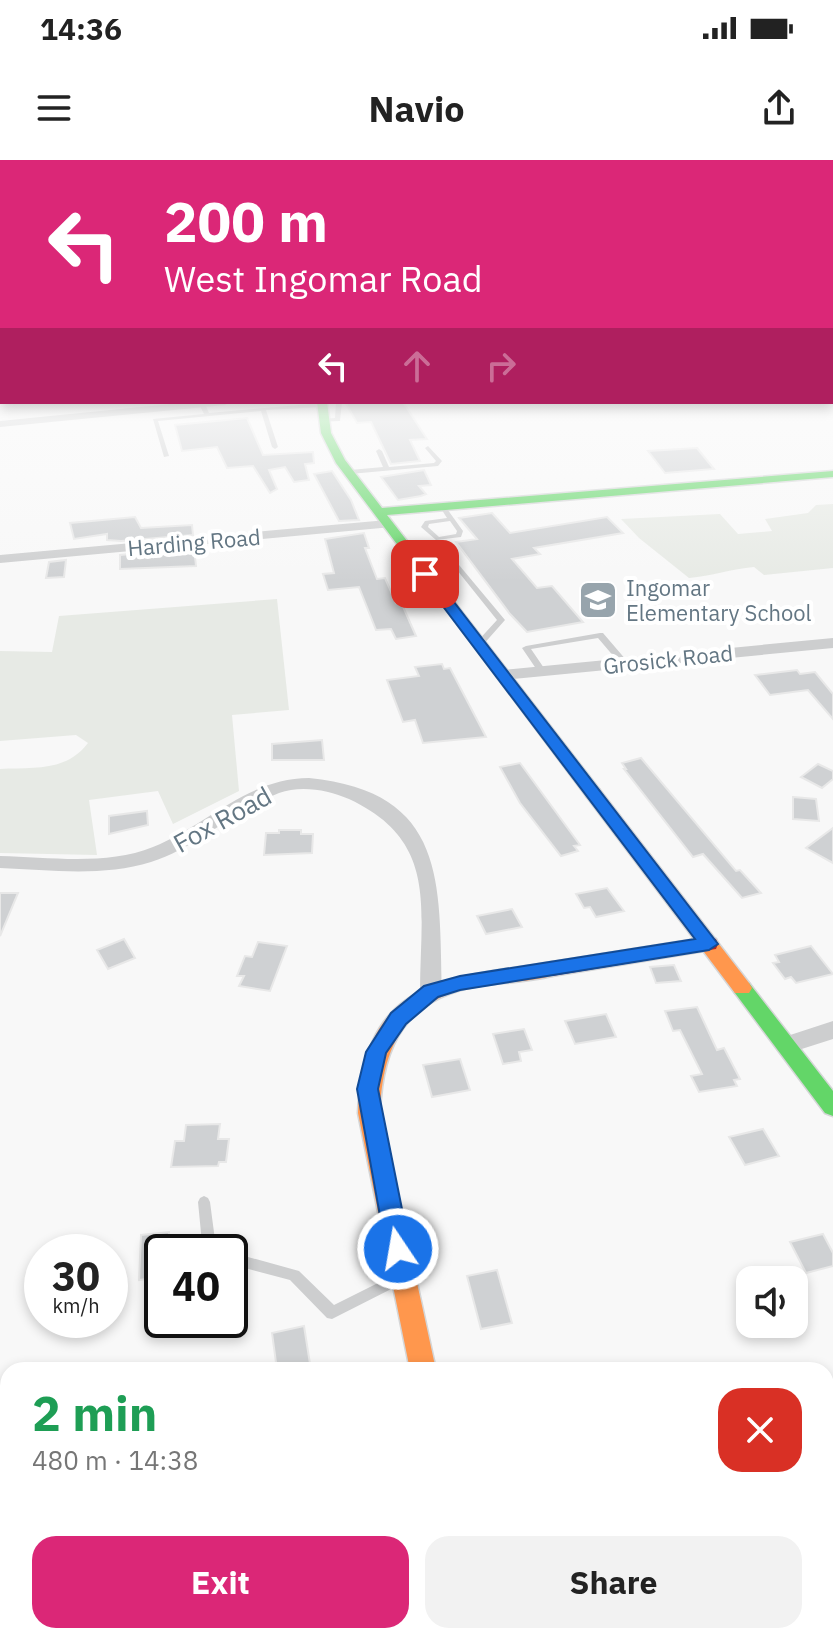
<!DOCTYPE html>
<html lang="en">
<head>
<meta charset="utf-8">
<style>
  :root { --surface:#fff; --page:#f2f2f2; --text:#222; --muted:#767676; --accent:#db2777 }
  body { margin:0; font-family:"IBM Plex Sans",sans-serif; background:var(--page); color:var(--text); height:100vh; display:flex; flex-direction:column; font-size:30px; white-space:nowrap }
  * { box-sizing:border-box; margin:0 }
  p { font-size:26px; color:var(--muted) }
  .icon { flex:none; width:44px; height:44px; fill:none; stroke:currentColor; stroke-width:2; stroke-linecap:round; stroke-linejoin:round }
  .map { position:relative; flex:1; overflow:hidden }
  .drawer { position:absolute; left:0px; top:1202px; width:834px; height:282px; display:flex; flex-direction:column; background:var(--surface); border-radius:24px 24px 0 0; box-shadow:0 4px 12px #0003 }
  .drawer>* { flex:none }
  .banner { position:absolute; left:0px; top:0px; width:834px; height:244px; box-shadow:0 4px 12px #0003; background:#db2777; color:#fff; overflow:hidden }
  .controls { position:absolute; left:736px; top:1106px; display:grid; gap:16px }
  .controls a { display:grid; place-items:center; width:72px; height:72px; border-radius:16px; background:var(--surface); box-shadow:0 4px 12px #0003; font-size:40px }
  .speed { position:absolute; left:24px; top:1074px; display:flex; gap:16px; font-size:40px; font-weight:700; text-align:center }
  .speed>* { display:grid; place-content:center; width:104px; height:104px; border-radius:50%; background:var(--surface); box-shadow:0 4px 12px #0003; line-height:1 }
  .speed small { font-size:20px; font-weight:400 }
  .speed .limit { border:4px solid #111; border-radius:12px; background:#fff; color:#111 }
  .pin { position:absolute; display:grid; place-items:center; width:68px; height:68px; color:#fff; margin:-34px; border-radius:16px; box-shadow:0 4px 12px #0006 }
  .me { position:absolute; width:88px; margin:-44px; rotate:348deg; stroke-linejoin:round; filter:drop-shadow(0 0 6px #0008) }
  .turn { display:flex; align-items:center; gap:28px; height:168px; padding:0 32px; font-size:36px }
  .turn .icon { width:104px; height:104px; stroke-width:2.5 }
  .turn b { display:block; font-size:56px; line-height:68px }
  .lanes { display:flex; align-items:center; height:76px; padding:0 32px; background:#0003; justify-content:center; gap:40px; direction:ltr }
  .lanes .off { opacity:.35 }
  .round { display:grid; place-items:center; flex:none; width:84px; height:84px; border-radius:24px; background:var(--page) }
  .overview { display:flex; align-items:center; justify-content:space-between; height:136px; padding:0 32px }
  h1 { font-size:48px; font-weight:700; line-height:60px; color:#1e9e55 }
  .primary-button { display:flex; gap:16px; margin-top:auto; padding:16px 32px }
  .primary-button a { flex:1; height:92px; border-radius:24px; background:var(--accent); color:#fff; font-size:32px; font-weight:700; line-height:92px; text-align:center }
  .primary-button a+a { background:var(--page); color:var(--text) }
  .status { display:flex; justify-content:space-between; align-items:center; height:56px; padding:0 40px; background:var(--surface); direction:ltr }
  .status svg { height:22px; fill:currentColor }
  header { display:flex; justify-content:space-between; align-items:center; height:104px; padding:0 32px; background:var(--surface); font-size:36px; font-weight:700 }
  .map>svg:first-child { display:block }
  .green { fill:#e7eae5 }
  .building { fill:#cfd1d3; stroke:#e8e8e8; stroke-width:2 }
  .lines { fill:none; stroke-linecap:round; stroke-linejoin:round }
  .fast-casing { stroke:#d5d6d7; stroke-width:3 }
  .slow-casing { stroke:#d5d6d7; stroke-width:3 }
  .jam-casing { stroke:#d5d6d7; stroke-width:3 }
  .lane { fill:#cdcecf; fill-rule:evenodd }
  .street { fill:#cdcecf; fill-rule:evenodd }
  .fast { fill:#63d668; fill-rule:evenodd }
  .slow { fill:#ff974d; fill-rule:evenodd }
  .jam { fill:#b3261e; fill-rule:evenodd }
  .route { fill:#1a73e8; stroke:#114b97; stroke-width:2 }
  .labels { text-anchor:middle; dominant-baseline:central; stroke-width:8; stroke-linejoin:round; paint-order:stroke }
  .far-street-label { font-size:22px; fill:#637683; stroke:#fff }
  .far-poi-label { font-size:22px; fill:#637683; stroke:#fff; text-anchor:start }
  .street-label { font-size:26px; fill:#637683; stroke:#fff }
</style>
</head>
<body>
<div class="status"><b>14:36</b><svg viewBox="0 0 49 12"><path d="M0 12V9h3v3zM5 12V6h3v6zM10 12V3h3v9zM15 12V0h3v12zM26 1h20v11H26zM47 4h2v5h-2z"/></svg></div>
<header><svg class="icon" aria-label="menu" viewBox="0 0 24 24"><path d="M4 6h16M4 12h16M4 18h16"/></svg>Navio<svg class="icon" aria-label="share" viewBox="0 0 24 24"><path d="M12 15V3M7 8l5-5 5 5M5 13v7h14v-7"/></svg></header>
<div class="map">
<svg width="833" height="1483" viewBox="0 0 833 1483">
  <rect width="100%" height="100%" fill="#f8f8f8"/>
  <path class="green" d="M833 344V408L764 415 754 407C732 409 711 416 689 418L639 378 621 359 720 354 738 374 772 371 765 359 808 353 816 345Z
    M277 439 289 550 232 555 239 631 173 664 158 631 89 640 97 695 0 693V609C34 607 66 612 88 583L76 575 0 581V491L52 492 59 456Z"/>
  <path class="building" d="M345 242H403L427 279 410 280 420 301 391 304 371 262 357 263Z
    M247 258 263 295 313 292 314 303 305 304 309 320 294 322 285 307 269 310 277 329 270 333 253 306 227 308 217 287 182 291 175 265Z
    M697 288 714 309 665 313 648 291Z
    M424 310 431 325 419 326 426 334 421 336 398 340 381 317Z
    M332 311 351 340 359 360 339 361 314 314Z
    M492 353 510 373 607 357 623 373 534 388 540 394 512 399 537 428 552 426 583 462 527 472 510 454 456 382 477 379 459 358Z
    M135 357 141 368 192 365 193 375 121 381 107 380V374L74 379 70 363Z
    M364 373 369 388H365L377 419 385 418 396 443 401 442 416 476 396 479 391 469 376 470 359 427 328 430 323 414 334 413 325 379Z
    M194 388 196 406 120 409V395Z
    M66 400 64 417 46 418 49 402Z
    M442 504 444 509 450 508 486 577 423 583 415 560 403 562 387 520 419 516 415 507Z
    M797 510 800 514 815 512 833 534V559L808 530 770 535 755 515Z
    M322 580 324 600H272V584Z
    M641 598 736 711 740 710 761 733 742 738 703 694 693 697 624 609H626L622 603Z
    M520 603 580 685 574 686 578 691 561 696 520 643 500 607Z
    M818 604 833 611V619L822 628 801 617Z
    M793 637 816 639 819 661 793 659Z
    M147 651 148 665 109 674V656Z
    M833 668V703L806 688Z
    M279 670H301V674H313L312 693 264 695 266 673H279Z
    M607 728 624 751 596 757 590 747 584 748 576 734Z
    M0 733H18L0 776Z
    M512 749 522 767 486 774 477 756Z
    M124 779 135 798 108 809 97 790Z
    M258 782 287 786 270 831 239 826 244 816H237L245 796 252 797Z
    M811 786 833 814 796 823 791 817 785 819 773 803 779 802 775 795Z
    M674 805 681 821 656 823 650 807Z
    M697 847 717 890 724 888 740 919 734 920 737 926 699 932 691 916 702 914 680 870 673 871 665 851Z
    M606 854 616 877 575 884 565 861Z
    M524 869 532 890 519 892 521 901 503 904 493 874Z
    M460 899 470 930 432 937 423 905Z
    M220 964 218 979H229L226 1002H219L218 1006 171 1007 175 981H184L186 965Z
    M763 969 779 996 745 1005 729 977Z
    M169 1072V1092H162V1117L139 1120 141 1075Z
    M823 1074 833 1093V1106L806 1113 790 1082Z
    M497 1110 512 1163 481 1169 467 1116Z
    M304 1166 311 1210H277L272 1173Z"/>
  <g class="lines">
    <defs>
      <path id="fast" d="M317 242H327L331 273 345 300 382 348 833 311V317L387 355 599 629 601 633 593 638 587 637 336 303 321 273Z
        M742 821 749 823 833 931V956L825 953 735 833 732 828 735 823Z
        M463 1476H493L495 1483H465Z"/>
      <path id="slow" d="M593 628 599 629 749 823 752 828 749 833H735L587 637 585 633Z
        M552 802 559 804 562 809 559 814C533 822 505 822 479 826 407 838 382 884 380 953L436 1210H410L358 953C364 818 445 819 552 802Z"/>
      <path id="jam" d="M709 777 716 779 718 784 716 789 552 816 545 814 542 809 545 804 552 802Z"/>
    </defs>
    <use href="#fast" class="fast-casing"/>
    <use href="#slow" class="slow-casing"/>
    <use href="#jam" class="jam-casing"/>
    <path class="lane" d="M202 242 205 244 209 253 321 243 324 245 321 247 266 250 278 287 275 289 272 287 261 251 158 261 169 296 164 297 153 259 204 254 199 244Z
      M336 242H342L340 261 320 262V260L322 259 335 258Z
      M428 286 442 301 438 306 350 314 347 312 350 310 383 307 376 291 379 289 382 291 389 307 434 303 436 301 425 288Z
      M441 346H445L463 371 461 377 436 380 421 367 425 361 447 358 440 347ZM450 361 457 371 456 374 439 377 428 367 429 364Z
      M437 388 449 393 505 460 482 486H476L475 484 497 460 445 395 436 392H407L404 390 407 388Z
      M600 473H603L627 501V505H621L598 478 531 489 546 511 542 513H539L522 488 526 486Z
      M204 1036 208 1038 210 1042 215 1080 224 1088 226 1092H210L202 1083 198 1042 200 1038Z
      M230 1092 299 1111 334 1145 398 1113 403 1115 405 1119 403 1123 332 1159 327 1158 290 1120 230 1104Z"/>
    <path class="street" d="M0 223H2V229H0Z
      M191 242H230L225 245 0 267V261Z
      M387 360 392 361V367L0 403V395Z
      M833 478V488L502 520 494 515 502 510Z
      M309 618C448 632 439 723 442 832L439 838H423L420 832C420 748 439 681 349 639 328 630 301 625 279 633 233 651 198 687 151 702 103 717 50 710 0 708V696C49 697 106 706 153 687 206 666 248 618 309 618Z
      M833 861V879L786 894 778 891 775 885 778 879Z
      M337 1476H399L396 1483H334Z"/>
    <use href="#fast" class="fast"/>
    <use href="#slow" class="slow"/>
    <use href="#jam" class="jam"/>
  </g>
  <linearGradient id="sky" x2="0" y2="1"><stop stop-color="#9dc2e2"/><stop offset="0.51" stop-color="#fcfcfc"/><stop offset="1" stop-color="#fcfcfc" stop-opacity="0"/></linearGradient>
  <rect width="833" height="421" fill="url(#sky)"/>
  <path class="route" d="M420 411H430L718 784 709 790 460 830 438 837 406 864 386 893 378 929 410 1089 406 1097 398 1100 389 1097 386 1089 357 929 366 892 391 853 424 826 460 816 695 779 420 416Z"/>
  <defs>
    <symbol id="school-square" viewBox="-11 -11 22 22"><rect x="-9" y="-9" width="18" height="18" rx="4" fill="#97a4ac" stroke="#fff"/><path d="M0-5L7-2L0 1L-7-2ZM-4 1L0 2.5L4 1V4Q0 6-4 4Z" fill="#fff"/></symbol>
  </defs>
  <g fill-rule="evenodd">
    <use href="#school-square" x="576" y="418" width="44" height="44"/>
  </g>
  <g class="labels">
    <g class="far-street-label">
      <text transform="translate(194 382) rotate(-5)">Harding Road</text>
      <text transform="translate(668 499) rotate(-6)">Grosick Road</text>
    </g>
    <g class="far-poi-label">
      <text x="626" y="427">Ingomar<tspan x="626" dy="25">Elementary School</tspan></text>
    </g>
    <g class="street-label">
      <text transform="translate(222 659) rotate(-29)">Fox Road</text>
    </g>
  </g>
</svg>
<div class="controls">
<a><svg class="icon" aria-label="sound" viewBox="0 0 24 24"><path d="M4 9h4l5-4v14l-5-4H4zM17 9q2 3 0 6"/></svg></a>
</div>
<div class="speed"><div>30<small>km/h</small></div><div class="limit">40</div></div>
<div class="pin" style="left:425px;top:414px;background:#d93025"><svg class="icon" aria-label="arrive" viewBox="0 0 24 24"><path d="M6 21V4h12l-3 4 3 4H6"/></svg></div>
<svg class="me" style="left:398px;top:1089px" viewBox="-20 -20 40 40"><circle r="17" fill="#1a73e8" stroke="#fff" stroke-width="3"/><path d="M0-11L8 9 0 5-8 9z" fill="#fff"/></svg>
<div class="banner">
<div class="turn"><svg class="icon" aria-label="left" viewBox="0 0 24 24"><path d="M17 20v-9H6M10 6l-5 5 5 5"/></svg><div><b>200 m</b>West Ingomar Road</div></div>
<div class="lanes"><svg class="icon" aria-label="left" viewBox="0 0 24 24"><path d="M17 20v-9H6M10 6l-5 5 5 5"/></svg><svg class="icon off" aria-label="ahead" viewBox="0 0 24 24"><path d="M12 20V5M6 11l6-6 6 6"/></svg><svg class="icon off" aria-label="right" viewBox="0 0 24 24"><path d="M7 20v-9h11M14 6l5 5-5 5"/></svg></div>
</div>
<section class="drawer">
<div class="overview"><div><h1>2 min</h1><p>480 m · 14:38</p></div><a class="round" style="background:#d93025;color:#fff"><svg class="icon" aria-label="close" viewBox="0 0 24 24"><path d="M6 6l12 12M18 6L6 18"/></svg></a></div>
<div class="primary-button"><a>Exit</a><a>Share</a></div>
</section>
</div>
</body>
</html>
